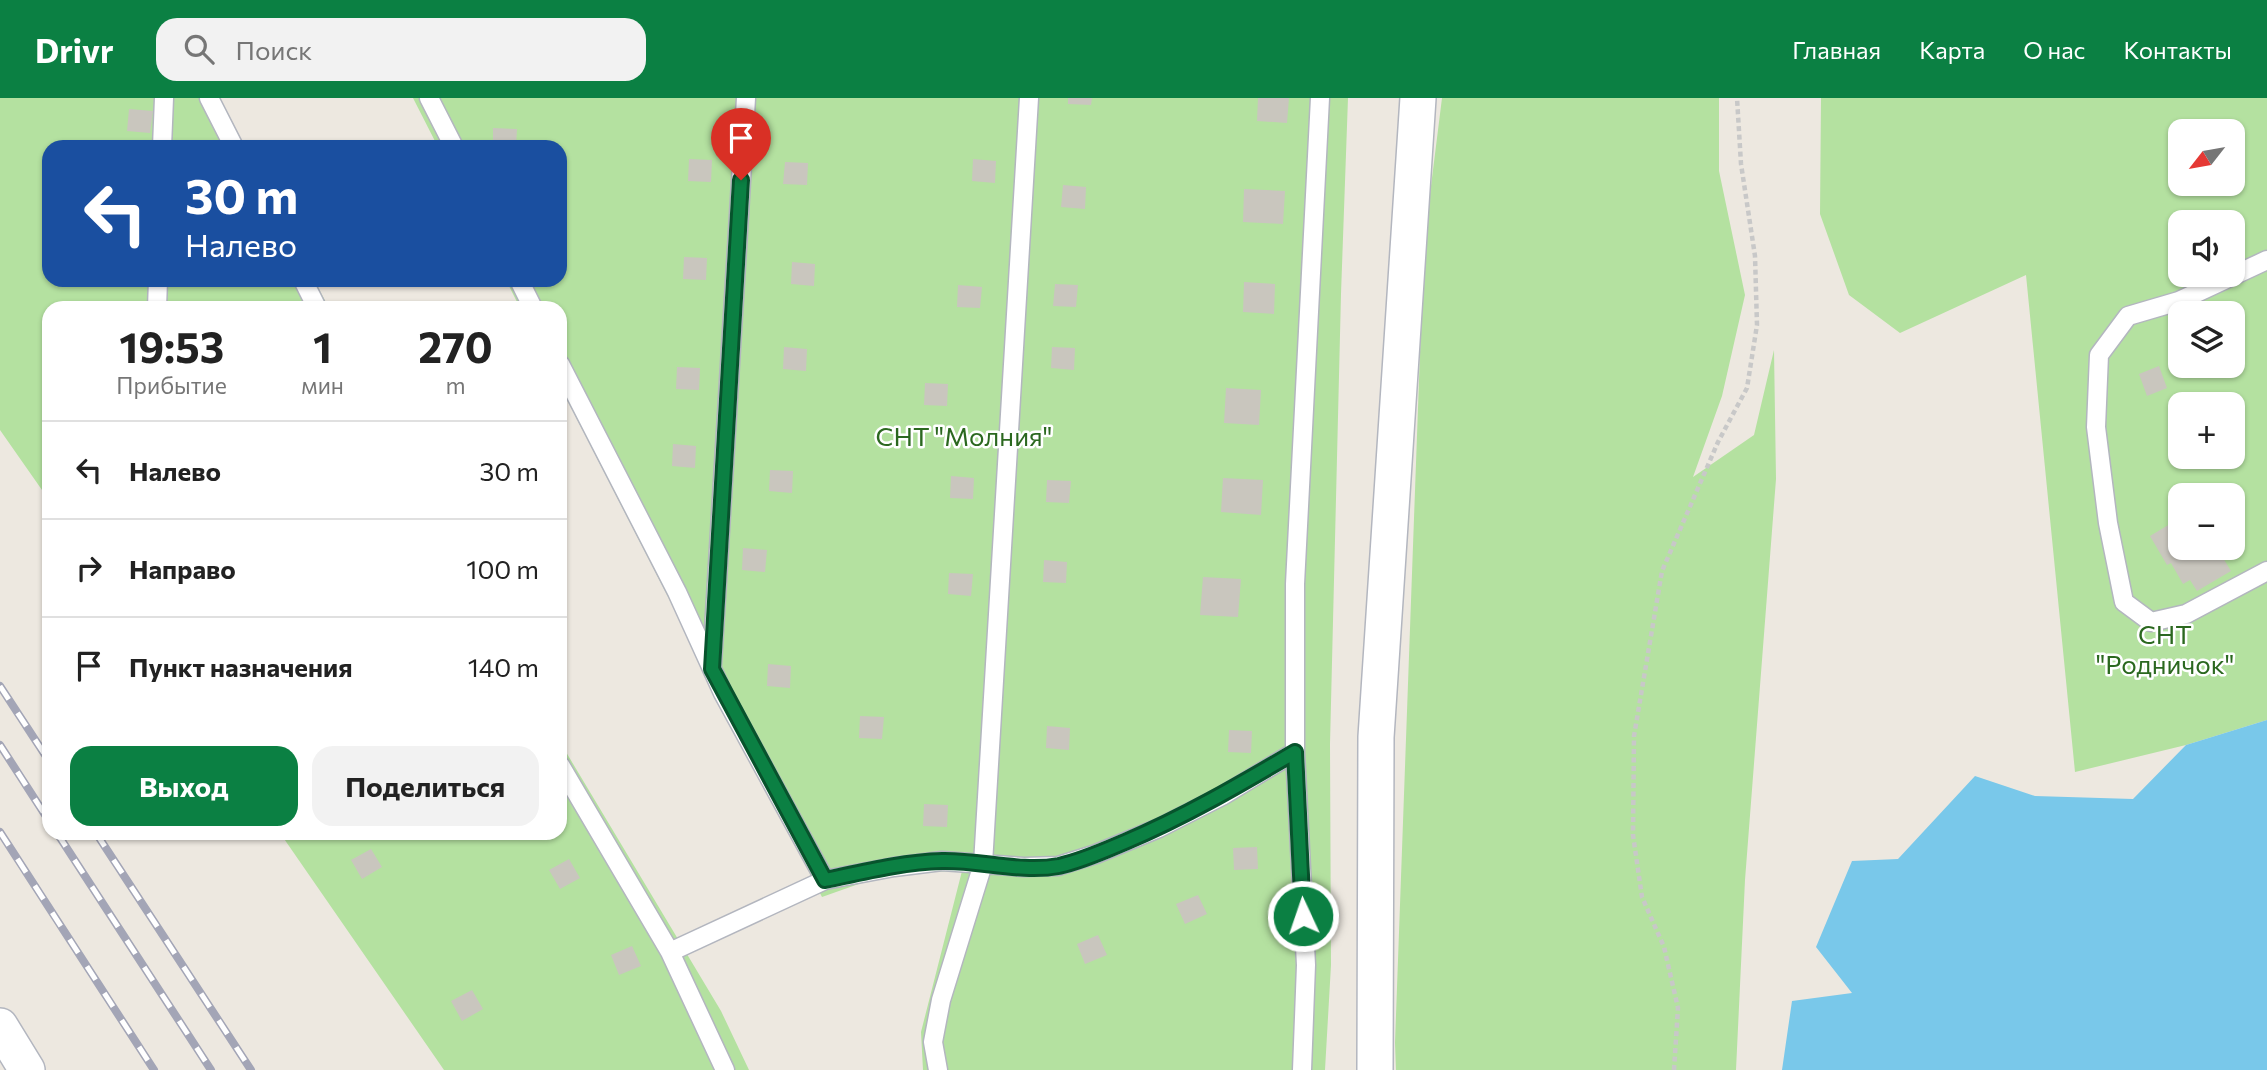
<!DOCTYPE html>
<html lang="ru">
<head>
<meta charset="utf-8">
<style>
  :root { --surface:#fff; --page:#f2f2f2; --text:#222; --muted:#767676; --line:#e0e0e0; --accent:#0b8043 }
  body { margin:0; font-family:Commissioner,sans-serif; background:var(--page); color:var(--text); height:100vh; display:flex; flex-direction:column; font-size:26px; white-space:nowrap }
  * { box-sizing:border-box; margin:0 }
  p { font-size:23px; color:var(--muted) }
  .icon { flex:none; width:38px; height:38px; fill:none; stroke:currentColor; stroke-width:2; stroke-linecap:round; stroke-linejoin:round }
  .map { position:relative; flex:1; overflow:hidden }
  .drawer { position:absolute; left:42px; top:203px; width:525px; height:539px; display:flex; flex-direction:column; background:var(--surface); border-radius:21px; box-shadow:0 2px 5px #0004 }
  .drawer>* { flex:none }
  .guide { position:absolute; left:42px; top:42px; width:525px; height:147px; border-radius:21px; box-shadow:0 2px 5px #0004; background:#1a4fa0; color:#fff; overflow:hidden }
  .needle { width:46px; rotate:239deg }
  .tools { position:absolute; left:2168px; top:21px; display:grid; gap:14px }
  .tools a { display:grid; place-items:center; width:77px; height:77px; border-radius:14px; background:var(--surface); box-shadow:0 2px 5px #0004; font-size:35px }
  .pin { position:absolute; display:grid; place-items:center; width:60px; height:60px; color:#fff; margin:-72px -30px; border-radius:50% 50% 50% 0; rotate:-45deg; box-shadow:0 0 7px #0007 }
  .pin .icon { rotate:45deg }
  .me { position:absolute; width:77px; margin:-38px; rotate:357deg; stroke-linejoin:round; filter:drop-shadow(0 0 5px #0008) }
  .turn { display:flex; align-items:center; gap:24px; height:147px; padding:0 28px; font-size:32px }
  .turn .icon { width:91px; height:91px; stroke-width:2.5 }
  .turn b { display:block; font-size:49px; line-height:60px }
  .eta { display:flex; justify-content:space-evenly; align-items:center; height:119px; text-align:center }
  .eta b { font-size:42px; font-weight:700; line-height:49px }
  .cta { display:flex; gap:14px; margin-top:auto; padding:14px 28px }
  .cta a { flex:1; height:80px; border-radius:21px; background:var(--accent); color:#fff; font-size:28px; font-weight:700; line-height:80px; text-align:center }
  .cta a+a { background:var(--page); color:var(--text) }
  ul { padding:0; list-style:none }
  li { display:flex; align-items:center; gap:21px; height:98px; padding:0 28px; border-top:2px solid var(--line) }
  li div { flex:1 }
  li b { display:block; font-size:26px }
  li em { font-style:normal }
  header { display:flex; align-items:center; gap:42px; box-sizing:border-box; height:98px; padding:0 35px; background:var(--accent); color:#fff }
  header strong { font-size:33px }
  nav { display:flex; gap:38px; margin-inline-start:auto; font-size:24px }
  .search { width:490px; height:63px; background:var(--page); display:flex; align-items:center; gap:18px; box-sizing:border-box; padding:0 24px; border-radius:21px; color:var(--muted); font-size:26px }
  .map>svg:first-child { display:block }
  .green { fill:#b4e1a0; fill-rule:evenodd }
  .water { fill:#79c8ea }
  .building { fill:#c9c6be }
  .lines { fill:none; stroke-linecap:round; stroke-linejoin:round }
  .service-casing { stroke:#b3b6bf; stroke-width:21 }
  .minor-casing { stroke:#b3b6bf; stroke-width:38 }
  .path { stroke:#c8c8c8; stroke-width:4.5; stroke-dasharray:5 3.5; stroke-linecap:butt }
  .service { stroke:#fff; stroke-width:18 }
  .minor { stroke:#fff; stroke-width:35 }
  .rail-casing { stroke:#a3a5b6; stroke-width:8 }
  .rail { stroke:#fff; stroke-width:5; stroke-dasharray:16; stroke-linecap:butt }
  .route-casing { stroke:#07532c; stroke-width:18 }
  .route { stroke:#0b8043; stroke-width:12 }
  .labels { text-anchor:middle; dominant-baseline:central; stroke-width:5; stroke-linejoin:round; paint-order:stroke }
  .park-label { font-size:26px; fill:#2b681f; stroke:#fff }
</style>
</head>
<body>
<header>
<strong>Drivr</strong>
<div class="search"><svg class="icon" aria-label="search" viewBox="0 0 24 24"><circle cx="10" cy="10" r="6"/><path d="M15 15l6 6"/></svg>Поиск</div>
<nav><a>Главная</a><a>Карта</a><a>О нас</a><a>Контакты</a></nav>
</header>
<div class="map">
<svg width="2267" height="972" viewBox="0 0 2267 972">
  <rect width="100%" height="100%" fill="#ede8e0"/>
  <path class="green" d="M0 0H220L245 49H49V182H314L329 210H49V402L0 332Z
    M413 0H1348L1341 196 1330 646 1331 867 1325 972H923L921 934 962 773 912 774 870 782 822 799 560 288V210H520L506 182H560V49H438Z
    M1442 0H1719V73L1745 197 1722 298 1693 379 1754 337 1774 252 1776 381 1745 782 1736 972H1396L1395 945 1424 144Z
    M1821 0H2267V622L2186 647 2075 674 2026 177 1900 235 1849 197 1820 116ZM2180 33H2233V86H2180ZM2180 124H2233V177H2180ZM2180 215H2233V268H2180ZM2180 306H2233V359H2180ZM2180 397H2233V450H2180Z
    M560 644 721 913 749 972H444L280 735H560Z"/>
  <path class="water" d="M2267 622V972H1782L1792 903 1852 895 1816 849 1852 763 1898 761 1975 678 2035 698 2133 701 2186 647Z"/>
  <path class="building" d="M1068 0H1092L1091 7 1068 6Z
    M1258 0H1289L1287 25 1257 23Z
    M129 11 153 13 150 35 127 33Z
    M493 30 517 31 516 49H493Z
    M689 61 712 62 711 84 688 83Z
    M973 61 996 63 995 85 972 83Z
    M785 64 808 65 807 87 783 86Z
    M1063 87 1086 89 1085 111 1061 109Z
    M1244 91 1285 93 1283 126 1243 124Z
    M684 159 707 160 706 182 683 181Z
    M792 164 815 166 814 188 791 186Z
    M1244 184 1275 186 1274 216 1243 214Z
    M1055 186 1078 187 1076 209 1053 208Z
    M958 187 982 189 980 210 957 209Z
    M784 249 807 251 806 273 783 271Z
    M1052 249 1075 250 1074 272 1051 270Z
    M2159 268 2167 290 2147 298 2139 276Z
    M677 269 700 270 699 292 676 291Z
    M925 285 948 286 947 308 924 307Z
    M1226 290 1261 292 1259 327 1224 325Z
    M673 346 696 348 695 370 672 368Z
    M770 372 793 373 792 395 769 393Z
    M951 378 974 380 973 401 950 400Z
    M1223 380 1263 382 1261 417 1221 414Z
    M1047 382 1071 383 1069 405 1046 404Z
    M2180 420V450H2217L2231 473 2197 493 2190 482 2183 486 2171 465 2167 467 2150 438Z
    M743 450 767 452 765 474 742 472Z
    M1044 462 1067 464 1066 485 1043 484Z
    M949 475 973 476 971 498 948 496Z
    M1203 479 1241 481 1238 519 1200 517Z
    M768 566 791 568 790 590 767 588Z
    M860 618 884 619 882 641 859 640Z
    M1047 628 1070 630 1069 652 1046 650Z
    M1229 632 1252 633 1251 655 1228 654Z
    M924 706 948 707 947 729 923 728Z
    M1257 749 1258 771 1234 772 1233 750Z
    M371 751 382 769 362 781 351 762Z
    M569 761 580 780 560 791 549 772Z
    M1198 797 1207 816 1185 826 1176 806Z
    M1098 837 1107 857 1085 866 1077 846Z
    M632 848 641 868 619 877 611 857Z
    M472 892 483 911 462 923 451 903Z"/>
  <g class="lines">
    <defs>
      <path id="service" d="M209 0 234 49
        M429 0 454 49
        M162 49 164 0
        M2267 162 2179 203 2128 218 2099 257 2096 329 2108 425 2124 504 2151 524 2186 516 2267 473
        M303 182 317 210
        M519 182 533 210
        M157 210 158 182
        M560 266 677 494 723 595 825 782
        M712 566 746 0
        M560 667 670 854 725 972
        M670 854 825 782 894 769 942 763 1024 769 1058 768 1096 756 1159 730 1222 698 1295 654
        M938 972 933 944 941 902 983 766 1029 0
        M1302 972 1306 867 1295 654V486L1320 0"/>
      <path id="minor" d="M0 928 27 972
        M1375 972 1376 639 1418 0"/>
    </defs>
    <use href="#service" class="service-casing"/>
    <use href="#minor" class="minor-casing"/>
    <path class="path" d="M1674 972 1678 910 1664 849 1642 799 1633 737 1634 638 1662 473 1718 344 1747 290 1757 227 1755 158 1741 66 1737 0"/>
    <use href="#service" class="service"/>
    <use href="#minor" class="minor"/>
    <defs>
      <path id="rail" d="M0 588 49 663
        M0 647 49 723
        M0 734 154 972
        M57 735 211 972
        M96 735 251 972"/>
    </defs>
    <use href="#rail" class="rail-casing"/>
    <use href="#rail" class="rail"/>
  </g>
  <g class="lines">
    <defs>
      <path id="route" d="M741 82 712 571 825 782C863 774 903 764 942 763 980 762 1021 775 1059 768 1082 763 1104 753 1125 744 1184 719 1239 687 1295 654L1303 818"/>
    </defs>
    <use href="#route" class="route-casing"/>
    <use href="#route" class="route"/>
  </g>
  <g class="labels">
    <g class="park-label">
      <text x="964" y="337">СНТ "Молния"</text>
      <text x="2165" y="535">СНТ<tspan x="2165" dy="30">"Родничок"</tspan></text>
    </g>
  </g>
</svg>
<div class="tools">
<a><svg class="needle" viewBox="-14 -14 28 28"><path d="M0-13l5 13h-10z" fill="#e53935"/><path d="M0 13l5-13h-10z" fill="#767676"/></svg></a>
<a><svg class="icon" aria-label="sound" viewBox="0 0 24 24"><path d="M4 9h4l5-4v14l-5-4H4zM17 9q2 3 0 6"/></svg></a>
<a><svg class="icon" aria-label="layers" viewBox="0 0 24 24"><path d="M12 4l9 5-9 5-9-5zM3 14l9 5 9-5"/></svg></a>
<a>+</a>
<a>−</a>
</div>
<div class="pin" style="left:741px;top:82px;background:#d93025"><svg class="icon" aria-label="arrive" viewBox="0 0 24 24"><path d="M6 21V4h12l-3 4 3 4H6"/></svg></div>
<svg class="me" style="left:1303px;top:818px" viewBox="-20 -20 40 40"><circle r="17" fill="#0b8043" stroke="#fff" stroke-width="3"/><path d="M0-11L8 9 0 5-8 9z" fill="#fff"/></svg>
<div class="guide">
<div class="turn"><svg class="icon" aria-label="left" viewBox="0 0 24 24"><path d="M17 20v-9H6M10 6l-5 5 5 5"/></svg><div><b>30 m</b>Налево</div></div>
</div>
<section class="drawer">
<div class="eta">
<div><b>19:53</b><p>Прибытие</p></div>
<div><b>1</b><p>мин</p></div>
<div><b>270</b><p>m</p></div>
</div>
<ul>
<li><svg class="icon" aria-label="left" viewBox="0 0 24 24"><path d="M17 20v-9H6M10 6l-5 5 5 5"/></svg><div><b>Налево</b></div><em>30 m</em></li>
<li><svg class="icon" aria-label="right" viewBox="0 0 24 24"><path d="M7 20v-9h11M14 6l5 5-5 5"/></svg><div><b>Направо</b></div><em>100 m</em></li>
<li><svg class="icon" aria-label="arrive" viewBox="0 0 24 24"><path d="M6 21V4h12l-3 4 3 4H6"/></svg><div><b>Пункт назначения</b></div><em>140 m</em></li>
</ul>
<div class="cta"><a>Выход</a><a>Поделиться</a></div>
</section>
</div>
</body>
</html>
